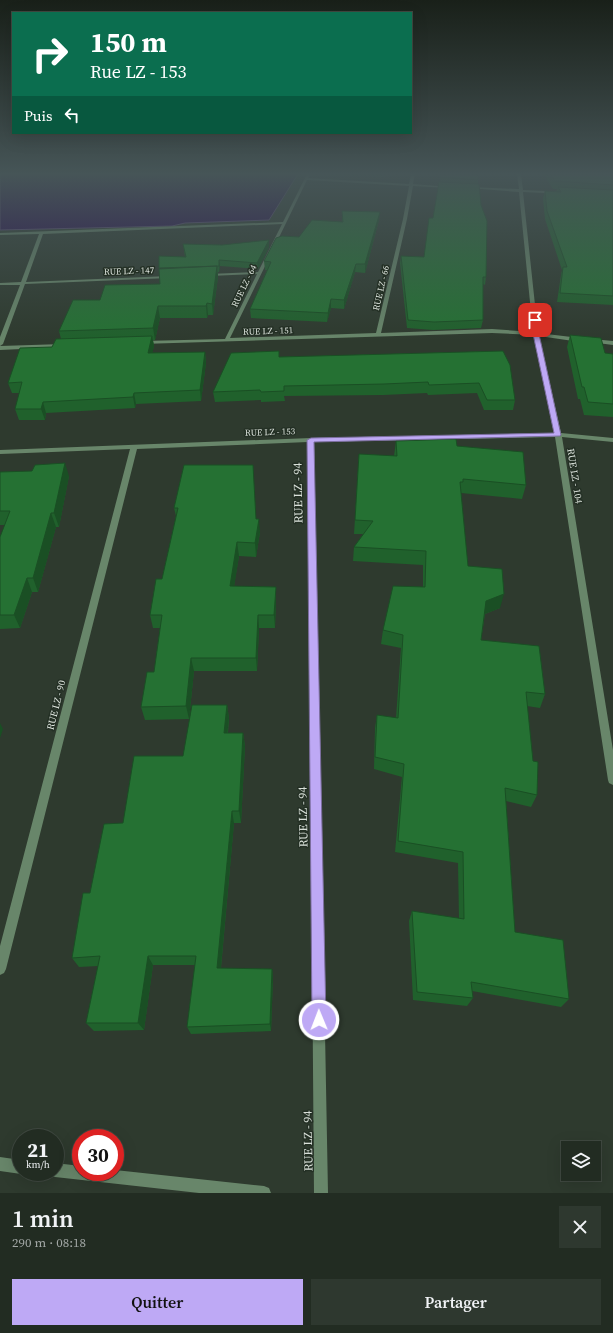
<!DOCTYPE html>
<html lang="fr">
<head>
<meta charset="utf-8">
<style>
  :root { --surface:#222c22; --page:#2e382f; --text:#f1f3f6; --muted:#a2a7a5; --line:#3f4840; --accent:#bea9f5 }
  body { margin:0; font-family:"Source Serif 4",serif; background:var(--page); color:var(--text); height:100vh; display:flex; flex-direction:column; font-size:15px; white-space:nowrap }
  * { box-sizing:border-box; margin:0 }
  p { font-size:13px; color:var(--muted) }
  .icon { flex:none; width:22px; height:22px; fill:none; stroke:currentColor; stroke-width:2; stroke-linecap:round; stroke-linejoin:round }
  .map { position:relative; height:1193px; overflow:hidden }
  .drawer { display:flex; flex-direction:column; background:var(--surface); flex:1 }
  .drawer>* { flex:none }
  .banner { position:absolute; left:12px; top:12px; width:400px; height:122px; border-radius:0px; box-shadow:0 4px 16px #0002,0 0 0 1px var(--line); background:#0b6e4f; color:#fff; overflow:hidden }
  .fabs { position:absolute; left:561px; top:1141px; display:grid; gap:8px }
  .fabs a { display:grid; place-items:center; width:40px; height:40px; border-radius:0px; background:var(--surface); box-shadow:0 4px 16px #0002,0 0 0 1px var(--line); font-size:20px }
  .speed { position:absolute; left:12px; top:1129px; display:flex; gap:8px; font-size:20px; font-weight:700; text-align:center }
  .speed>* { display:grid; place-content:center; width:52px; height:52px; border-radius:50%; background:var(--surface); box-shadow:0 4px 16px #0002,0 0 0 1px var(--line); line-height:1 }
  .speed small { font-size:10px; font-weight:400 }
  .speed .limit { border:6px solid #d22; background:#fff; color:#111 }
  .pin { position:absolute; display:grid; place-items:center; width:34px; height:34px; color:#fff; margin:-17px; border-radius:8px; box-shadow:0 2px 6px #0006 }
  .me { position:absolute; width:44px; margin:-22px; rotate:359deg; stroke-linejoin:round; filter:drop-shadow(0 0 3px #0008) }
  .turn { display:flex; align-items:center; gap:14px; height:84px; padding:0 12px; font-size:18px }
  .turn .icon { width:52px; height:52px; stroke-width:2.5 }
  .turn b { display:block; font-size:28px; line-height:34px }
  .then { display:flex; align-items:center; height:38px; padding:0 12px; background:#0003; gap:8px; font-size:15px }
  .round { display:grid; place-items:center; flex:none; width:42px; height:42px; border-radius:0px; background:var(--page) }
  .overview { display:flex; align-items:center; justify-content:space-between; height:68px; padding:0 12px }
  h1 { font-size:24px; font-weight:600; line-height:30px }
  .cta { display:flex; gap:8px; margin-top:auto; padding:8px 12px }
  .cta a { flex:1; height:46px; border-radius:0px; background:var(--accent); color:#111; font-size:16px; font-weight:600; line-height:46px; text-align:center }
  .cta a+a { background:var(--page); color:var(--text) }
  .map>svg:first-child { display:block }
  .water { fill:#27044f; stroke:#5c4678 }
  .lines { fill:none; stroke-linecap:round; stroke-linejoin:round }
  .street { fill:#68866a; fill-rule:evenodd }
  .wall { fill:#20612c }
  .shaded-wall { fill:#1a4f24 }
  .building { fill:#257133; stroke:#1a4f24 }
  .route { fill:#bea9f5; stroke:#7c6e9f }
  .labels { text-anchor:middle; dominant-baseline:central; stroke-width:3; stroke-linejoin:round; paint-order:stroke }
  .far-street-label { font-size:9px; fill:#d9e0d9; stroke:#243025 }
  .street-label { font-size:10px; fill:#d9e0d9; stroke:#243025 }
  .near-street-label { font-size:12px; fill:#d9e0d9; stroke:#243025 }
</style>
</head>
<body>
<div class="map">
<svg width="613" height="1193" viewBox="0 0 613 1193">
  <rect width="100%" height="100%" fill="#2e3a2e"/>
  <path class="water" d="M0 174H298L269 220 185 223 172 226 0 230Z"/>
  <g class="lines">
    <path class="street" d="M307 174 310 175 308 178 409 184 411 174H415L413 184 450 187 448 188 413 186 407 219 381 333 492 329 533 332 519 192 468 188 470 187 519 189 517 174H521L523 190 567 192 566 194 523 192 538 333 580 338 583 340 580 342 539 336 561 433 613 438V442L562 437 613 750V785L609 783 608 780 555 437 314 442 328 1193H314L308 442 137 449 6 969 4 973 0 975V946L130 449 0 454V450L311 438 554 433 534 335 492 333 141 344 140 343 143 341 225 339 257 274 209 276 207 275 209 274 258 272 282 224 43 234 26 282 169 276 171 277 169 278 25 284 3 344 0 346V337L20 285H0V283L21 282 39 234 0 235V233L283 222ZM307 180 409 186 403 219 376 333 230 338Z
      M592 339 613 341V345L590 342V340Z
      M63 344 65 345V347L0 350V346Z
      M0 1157 21 1160V1172H26L21 1174 0 1171Z
      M55 1163 81 1166V1172H115V1170L264 1186 269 1188 271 1193H199L55 1177 50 1175 49 1172H55Z"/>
  </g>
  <path class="wall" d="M331 174H385V177L331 175Z
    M441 174 478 180V184L486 277 485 285 483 284V320L481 328 433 330 407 328 400 263 401 256 424 257 433 218Z
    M544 174H613V305L557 302 561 275 562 270 545 219 543 199 545 191 556 192 557 189H553Z
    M342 211 380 212 379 220 365 273 355 272 344 309 331 308 327 322 251 318 250 309 267 270H265L264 261 299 237 342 222Z
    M183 244 269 247 258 269 220 266 219 272H218V277L213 315H208L207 318H160L155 340H153L154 346 152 353 205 352 206 363 201 401 136 404 135 408 46 413 45 420H19L15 409 20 393H12L8 383 52 347 61 339 59 331 100 300 160 284 185 257Z
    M570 335 605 353 613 354V417L584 415 580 399H578L567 347Z
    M503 351 515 400 513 410H484L477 393 428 395 427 393 383 395 284 396 285 401 261 402V400L215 402 213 392 279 357Z
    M396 441 457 446 526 485 522 499 461 493V495L468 566 500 608 485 614 481 640 545 694 540 708 527 706 533 761 537 795 531 807 506 801 515 932 569 999 561 1007 472 991 473 998 467 1006 413 1000 409 921 412 911 459 919 458 863 395 852 402 777 374 769 375 728 377 715 396 718 401 648 381 644 383 630 423 587V565L353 561 354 547 363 534H354L359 454 394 456Z
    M184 465 256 519 260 532 256 557 239 556 234 586 276 587V600L275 628H259L257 671H194L189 719 145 720 141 707 154 672 160 628H153L150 615 162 579 176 516 174 508Z
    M0 472 69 476 59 527H56L38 592H32L20 628 0 629V537L5 525H0Z
    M227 705 229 718 228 733H243L245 746 241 823H234L221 968 272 969 273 978 271 1031 191 1034 187 1027 195 965H153L144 1030 94 1031 86 1023 98 966 79 967 72 958 90 893 123 823 183 756Z"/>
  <path class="shaded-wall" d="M380 212 379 220 365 273V264Z
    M269 240V247L258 269 257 263Z
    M219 260 220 266 219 272Z
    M356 264 355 272 344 309V300Z
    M217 266 218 277 213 315 212 304Z
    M331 299V308L327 322 328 313Z
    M207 303 208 315 207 318 206 306Z
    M158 306 160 318 155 340 153 328Z
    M152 336 154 346 150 364 148 353Z
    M205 352 206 363 201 401 200 390Z
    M134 393 136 404 135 408 133 397Z
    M43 402 46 413 45 420 41 409Z
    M65 463 69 476 59 527 54 513Z
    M51 513 56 527 38 592 33 578Z
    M259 519 260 532 256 557 255 543Z
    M237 542 239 556 232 600 230 586Z
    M27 578 32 592 20 628 14 615Z
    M276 587V600L275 628 274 615Z
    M504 594 500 608 482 615 486 601Z
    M258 615 259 628 257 671 256 658Z
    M191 658 194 671 189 719 186 706Z
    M227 705 229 718 226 746 224 733Z
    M0 723 3 729 0 738Z
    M243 733 245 746 241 823 239 811Z
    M232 811 234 823 220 977 217 968Z
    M148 956 153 965 144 1030 138 1023Z
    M272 969 273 978 271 1031 270 1024Z"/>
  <path class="building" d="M441 174H478V180L440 177Z
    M550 174H613V185L555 181Z
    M439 182 479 184 481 205 487 221 486 277H483V320L434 322 408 320 401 256 424 257 429 218H433Z
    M558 187 613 190V296L560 293 563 267H567L547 211 545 191 561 192Z
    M342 211 380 212 365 264H356L344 300 331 299 328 313 250 309 271 262 264 261 276 238 282 236 299 237 312 220 343 222Z
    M269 240 257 263 219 260V266L159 268V256L186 257 183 244 222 245Z
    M217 266 212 304 207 303 206 306H158L153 328 59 331 73 300H100L105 285 160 284 159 269Z
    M570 335 601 338 605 353 613 354V404L588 402 584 387H582Z
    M152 336 148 353 205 352 200 390 134 393 133 397 43 402 41 409H15L22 382 8 383 20 348 52 347 56 339Z
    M279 351V357L503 351 510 365 515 400H487L479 383 429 385 428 382 384 384 284 386V391L261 392 260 390 213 392 231 353Z
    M456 439 457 446 523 452 526 485 463 479V482H460L468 566 502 569 504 594 486 601 481 640 539 646 545 694 526 692 533 761 538 762 537 795 505 788 515 932 563 940 569 999 471 982 473 998 417 992 412 911 464 919 463 852 398 841 404 764 375 757 377 715 398 718 403 635 383 630 393 586 425 587 426 551 354 547 373 521 355 520 359 454 397 456 396 441Z
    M65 463 54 513H51L33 578H27L14 615H0V537L10 511H0V472L32 471 35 465Z
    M184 465H253L256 519H259L255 543 237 542 230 586 276 587 274 615H258L256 658H191L186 706 141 707 147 672H154L162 615H150L156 579H162L178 508H174Z
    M192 705H227L224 733H243L239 811H232L217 968 272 969 270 1024 187 1027 196 956H148L138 1023H86L100 956 72 958 83 893H90L104 824 123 823 134 756H183Z"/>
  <linearGradient id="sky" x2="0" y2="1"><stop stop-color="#192019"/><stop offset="0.51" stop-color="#465557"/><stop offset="1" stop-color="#465557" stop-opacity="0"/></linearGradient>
  <rect width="613" height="341" fill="url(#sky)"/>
  <path class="route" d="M533 318 538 320 539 334 561 435 560 436 314 442 326 1020 324 1025 319 1028 314 1025 312 1020 307 440 311 438 554 433 533 334Z"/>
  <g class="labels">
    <g class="far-street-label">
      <text transform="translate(129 271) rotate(-2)">RUE LZ - 147</text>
      <text transform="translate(244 286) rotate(-64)">RUE LZ - 64</text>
      <text transform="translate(381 288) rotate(-77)">RUE LZ - 66</text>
      <text transform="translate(268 331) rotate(-2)">RUE LZ - 151</text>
      <text transform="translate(270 432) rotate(-2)">RUE LZ - 153</text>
    </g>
    <g class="street-label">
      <text transform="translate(575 476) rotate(81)">RUE LZ - 104</text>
      <text transform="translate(56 705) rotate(-76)">RUE LZ - 90</text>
    </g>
    <g class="near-street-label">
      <text transform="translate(298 493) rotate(-91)">RUE LZ - 94</text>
      <text transform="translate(303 817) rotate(-91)">RUE LZ - 94</text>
      <text transform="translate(308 1141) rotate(-91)">RUE LZ - 94</text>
    </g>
  </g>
</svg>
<div class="fabs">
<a><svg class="icon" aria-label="layers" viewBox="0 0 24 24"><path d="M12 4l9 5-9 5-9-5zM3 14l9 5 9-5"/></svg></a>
</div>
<div class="speed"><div>21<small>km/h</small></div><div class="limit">30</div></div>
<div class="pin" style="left:535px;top:320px;background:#d93025"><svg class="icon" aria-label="arrive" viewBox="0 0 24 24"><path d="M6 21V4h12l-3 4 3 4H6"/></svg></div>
<svg class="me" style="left:319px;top:1020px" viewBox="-20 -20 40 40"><circle r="17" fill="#bea9f5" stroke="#fff" stroke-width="3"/><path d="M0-11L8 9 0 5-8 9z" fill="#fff"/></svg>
<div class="banner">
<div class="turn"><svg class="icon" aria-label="right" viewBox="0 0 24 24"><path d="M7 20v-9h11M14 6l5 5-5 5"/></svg><div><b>150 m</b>Rue LZ - 153</div></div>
<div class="then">Puis<svg class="icon" aria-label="left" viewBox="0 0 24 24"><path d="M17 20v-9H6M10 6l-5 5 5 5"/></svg></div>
</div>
</div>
<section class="drawer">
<div class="overview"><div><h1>1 min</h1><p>290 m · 08:18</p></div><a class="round"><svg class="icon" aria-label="close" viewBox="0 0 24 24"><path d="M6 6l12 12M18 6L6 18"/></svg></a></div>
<div class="cta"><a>Quitter</a><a>Partager</a></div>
</section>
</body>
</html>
